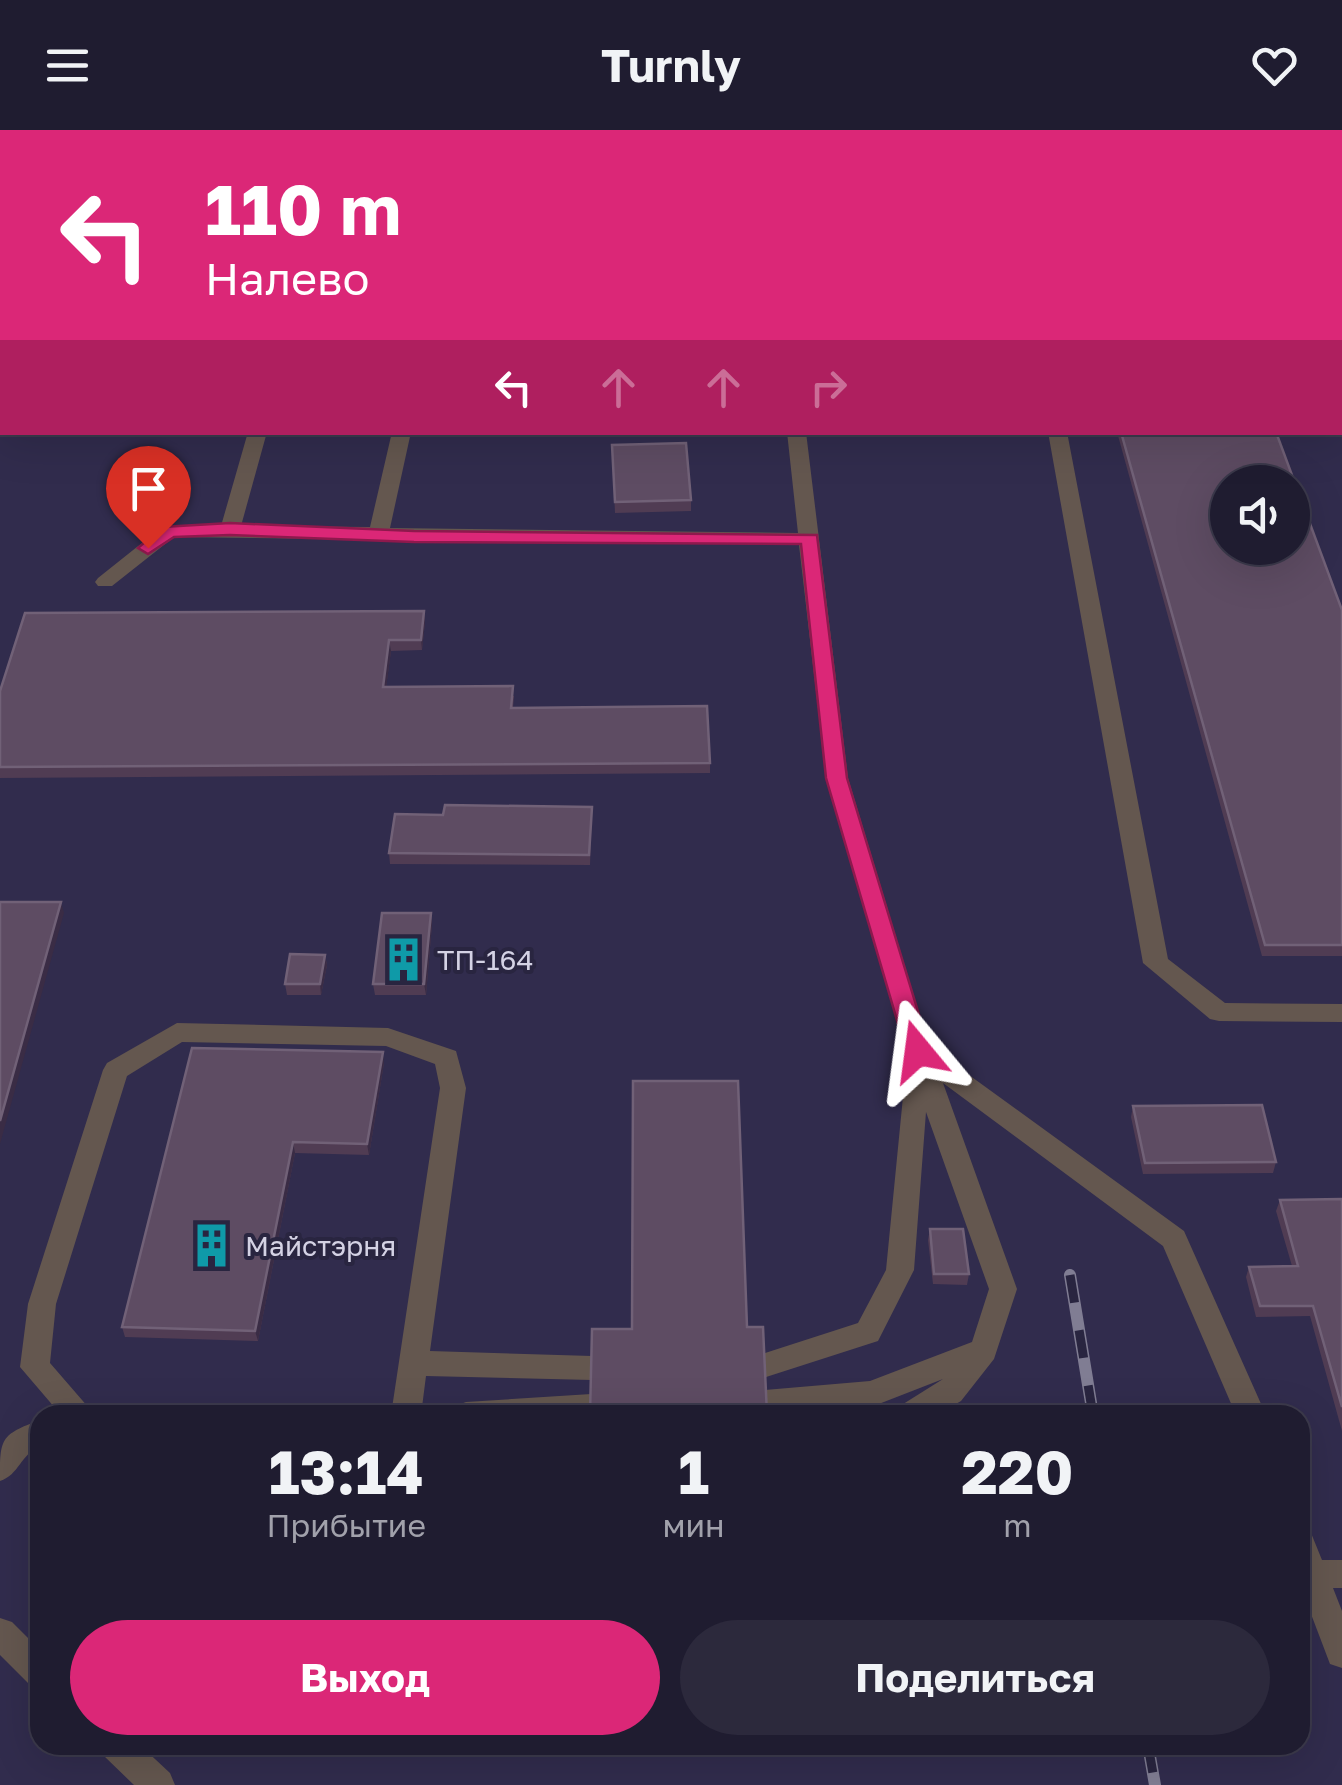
<!DOCTYPE html>
<html lang="ru">
<head>
<meta charset="utf-8">
<style>
  :root { --surface:#1f1c30; --page:#2c293c; --text:#f1f3f6; --muted:#a1a1ab; --line:#3c3a4c; --accent:#db2777 }
  body { margin:0; font-family:"Golos Text",sans-serif; background:var(--page); color:var(--text); height:100vh; display:flex; flex-direction:column; font-size:38px; white-space:nowrap }
  * { box-sizing:border-box; margin:0 }
  p { font-size:32px; color:var(--muted) }
  .icon { flex:none; width:55px; height:55px; fill:none; stroke:currentColor; stroke-width:2; stroke-linecap:round; stroke-linejoin:round }
  .map { position:relative; flex:1; overflow:hidden }
  .details { position:absolute; left:30px; top:1275px; width:1280px; height:350px; display:flex; flex-direction:column; background:var(--surface); border-radius:30px; box-shadow:0 10px 40px #0002,0 0 0 2px var(--line) }
  .details>* { flex:none }
  .guide { position:absolute; left:0px; top:0px; width:1342px; height:305px; box-shadow:0 10px 40px #0002,0 0 0 2px var(--line); background:#db2777; color:#fff; overflow:hidden }
  .buttons { position:absolute; left:1210px; top:335px; display:grid; gap:20px }
  .buttons a { display:grid; place-items:center; width:100px; height:100px; border-radius:50%; background:var(--surface); box-shadow:0 10px 40px #0002,0 0 0 2px var(--line); font-size:50px }
  .pin { position:absolute; display:grid; place-items:center; width:85px; height:85px; color:#fff; margin:-102px -42px; border-radius:50% 50% 50% 0; rotate:-45deg; box-shadow:0 0 10px #0007 }
  .pin .icon { rotate:45deg }
  .me { position:absolute; width:110px; margin:-55px; rotate:344deg; stroke-linejoin:round; filter:drop-shadow(0 0 8px #0008) }
  .turn { display:flex; align-items:center; gap:35px; height:210px; padding:0 40px; font-size:45px }
  .turn .icon { width:130px; height:130px; stroke-width:2.5 }
  .turn b { display:block; font-size:70px; line-height:85px }
  .lanes { display:flex; align-items:center; height:95px; padding:0 40px; background:#0003; justify-content:center; gap:50px; direction:ltr }
  .lanes .off { opacity:.35 }
  .eta { display:flex; justify-content:space-evenly; align-items:center; height:170px; text-align:center }
  .eta b { font-size:60px; font-weight:700; line-height:70px }
  .action { display:flex; gap:20px; margin-top:auto; padding:20px 40px }
  .action a { flex:1; height:115px; border-radius:60px; background:var(--accent); color:#fff; font-size:40px; font-weight:700; line-height:115px; text-align:center }
  .action a+a { background:var(--page); color:var(--text) }
  header { display:flex; justify-content:space-between; align-items:center; height:130px; padding:0 40px; background:var(--surface); font-size:45px; font-weight:700 }
  .map>svg:first-child { display:block }
  .built { fill:#312c4d; fill-rule:evenodd }
  .lines { fill:none; stroke-linecap:round; stroke-linejoin:round }
  .minor { fill:#64574f; fill-rule:evenodd }
  .rail-casing { stroke:#807d93; stroke-width:12 }
  .rail { stroke:#292540; stroke-width:9; stroke-dasharray:28; stroke-linecap:butt }
  .wall { fill:#503c53 }
  .shaded-wall { fill:#3a2c45 }
  .building { fill:#5e4c63; stroke:#716177; stroke-width:2.5; fill-rule:evenodd }
  .route { fill:#db2777; stroke:#8e194d; stroke-width:2.5 }
  .labels { text-anchor:middle; dominant-baseline:central; stroke-width:8; stroke-linejoin:round; paint-order:stroke }
  .poi-label { font-size:28px; fill:#d4d2e4; stroke:#292540; text-anchor:start }
</style>
</head>
<body>
<header><svg class="icon" aria-label="menu" viewBox="0 0 24 24"><path d="M4 6h16M4 12h16M4 18h16"/></svg>Turnly<svg class="icon" aria-label="heart" viewBox="0 0 24 24"><path d="M12 20l-8-8c-3-5 5-10 8-4 3-6 11-1 8 4z"/></svg></header>
<div class="map">
<svg width="1342" height="1655" viewBox="0 0 1342 1655">
  <rect width="100%" height="100%" fill="#292540"/>
  <path class="built" d="M0 0H1342V1655H0ZM2 2H1340V302H2ZM1228 352H1292V418H1228ZM40 1285H1300V1615H40Z"/>
  <g class="lines">
    <path class="minor" d="M742 0H758V2H742Z
      M1135 0H1151L1152 2H1136Z
      M1340 3H1342V13H1340Z
      M1340 129H1342V139H1340Z
      M248 302H267L241 396 370 397 392 302H411L390 398 798 403 787 302H806L848 648 929 916 1184 1101 1266 1285H1236L1163 1116 943 953 1017 1159 994 1229 961 1271 937 1285H896L900 1276 943 1249 871 1277 773 1285 754 1282 750 1273 754 1264 765 1260 870 1251 972 1212 989 1159 926 982 914 1140 878 1211 763 1248 753 1245 748 1236 753 1227 858 1193 886 1140 907 926 826 648 799 415 174 407 112 456H98L95 452 98 448 162 397 221 396Z
      M1048 302H1067L1168 829 1225 873 1342 874V892L1219 891 1210 889 1143 833Z
      M177 893 388 898 456 921 466 958 430 1221 592 1226 602 1229 607 1238 602 1247 592 1250 426 1246 421 1285H391L440 958 435 934 386 916 182 912 127 946 56 1174 50 1233 95 1285H61L20 1237 28 1174 103 940 107 933Z
      M591 1264 602 1268 606 1277 602 1285H451L455 1276 466 1272Z
      M40 1290V1316C21 1324 19 1345 0 1351 0 1308 0 1305 40 1290Z
      M1300 1399 1311 1403 1322 1430H1342V1458H1333L1342 1481V1538L1330 1534 1300 1455Z
      M0 1488 12 1492 40 1520V1557L28 1553 0 1525Z
      M99 1615H140L170 1643 175 1655H134L104 1626Z"/>
    <defs>
      <path id="rail" d="M1070 1145 1093 1285
        M1148 1615 1155 1655"/>
    </defs>
    <use href="#rail" class="rail-casing"/>
    <use href="#rail" class="rail"/>
  </g>
  <path class="wall" d="M1117 302H1276L1342 480V826H1262Z
    M612 315 691 370V381L615 383Z
    M424 481 425 492 422 520 391 521 386 557 514 566 513 578 710 633V643L0 648V561Z
    M592 677 590 735 390 734 389 723Z
    M431 783 432 794 426 865H375L373 854Z
    M325 825 327 835 321 865H287L285 854Z
    M192 918 384 933 369 1025 295 1023 258 1211 125 1207 122 1197Z
    M1133 976 1276 1032 1273 1043 1143 1044 1131 987Z
    M1342 1069V1301L1310 1186 1256 1187 1246 1147 1249 1137 1292 1136 1276 1081 1280 1070Z
    M930 1099 969 1144 967 1155 933 1154 928 1110Z"/>
  <path class="shaded-wall" d="M2 43V57L0 63V49Z
    M424 481 425 492 422 520 421 510Z
    M389 510 391 521 385 567 383 557Z
    M61 772 64 783 0 1014V991Z
    M431 783 432 794 426 865 424 854Z
    M325 825 327 835 321 865 320 854Z
    M383 922 384 933 369 1025 367 1014Z
    M293 1012 295 1023 258 1211 255 1201Z"/>
  <path class="building" d="M0 0H21L20 2H2V43L0 49Z
    M926 0H1076L1077 2H927Z
    M1340 151H1342V283L1340 278Z
    M1121 302H1276L1342 480V815H1265ZM1228 352H1292V418H1228Z
    M686 313 691 370 615 372 612 315Z
    M424 481 421 510H389L383 557 513 556 511 578 707 576 710 633 0 637V561L25 483Z
    M445 675 592 677 589 725 389 723 395 684 443 685Z
    M0 772H61L0 991Z
    M382 783H431L424 854H373Z
    M290 824 325 825 320 854H285Z
    M192 918 383 922 367 1014 293 1012 255 1201 122 1197Z
    M633 951H738L747 1197H763L767 1285H590L592 1199H632Z
    M1262 975 1276 1032 1145 1033 1133 976Z
    M1342 1069V1277L1313 1176H1260L1249 1137 1298 1136 1280 1070Z
    M930 1099H963L969 1144H934Z"/>
  <path class="route" d="M230 393 414 401 817 405 847 648 930 921 926 927 918 929 906 921 826 648 801 414 414 412 230 405 174 407 148 424 138 418 162 397Z"/>
  <defs>
    <symbol id="building-bare" viewBox="-9 -9 18 18"><path d="M-4-6H4V6H1V3H-1V6H-4ZM-2.5-4.3h1.7v1.8h-1.7ZM.8-4.3h1.7v1.8H.8ZM-2.5-1h1.7V.8h-1.7ZM.8-1h1.7V.8H.8Z" fill="#0f9aa8" stroke="#292540" stroke-width="2.5" paint-order="stroke"/></symbol>
  </defs>
  <g fill-rule="evenodd">
    <use href="#building-bare" x="372" y="798" width="63" height="63"/>
    <use href="#building-bare" x="180" y="1084" width="63" height="63"/>
  </g>
  <g class="labels">
    <g class="poi-label">
      <text x="437" y="829">ТП-164</text>
      <text x="245" y="1115">Майстэрня</text>
    </g>
  </g>
</svg>
<div class="buttons">
<a><svg class="icon" aria-label="sound" viewBox="0 0 24 24"><path d="M4 9h4l5-4v14l-5-4H4zM17 9q2 3 0 6"/></svg></a>
</div>
<div class="pin" style="left:148px;top:418px;background:#d93025"><svg class="icon" aria-label="arrive" viewBox="0 0 24 24"><path d="M6 21V4h12l-3 4 3 4H6"/></svg></div>
<svg class="me" style="left:918px;top:921px" viewBox="-20 -20 40 40"><path d="M0-17L14 15 0 8-14 15z" fill="#db2777" stroke="#fff" stroke-width="4"/></svg>
<div class="guide">
<div class="turn"><svg class="icon" aria-label="left" viewBox="0 0 24 24"><path d="M17 20v-9H6M10 6l-5 5 5 5"/></svg><div><b>110 m</b>Налево</div></div>
<div class="lanes"><svg class="icon" aria-label="left" viewBox="0 0 24 24"><path d="M17 20v-9H6M10 6l-5 5 5 5"/></svg><svg class="icon off" aria-label="ahead" viewBox="0 0 24 24"><path d="M12 20V5M6 11l6-6 6 6"/></svg><svg class="icon off" aria-label="ahead" viewBox="0 0 24 24"><path d="M12 20V5M6 11l6-6 6 6"/></svg><svg class="icon off" aria-label="right" viewBox="0 0 24 24"><path d="M7 20v-9h11M14 6l5 5-5 5"/></svg></div>
</div>
<section class="details">
<div class="eta">
<div><b>13:14</b><p>Прибытие</p></div>
<div><b>1</b><p>мин</p></div>
<div><b>220</b><p>m</p></div>
</div>
<div class="action"><a>Выход</a><a>Поделиться</a></div>
</section>
</div>
</body>
</html>
